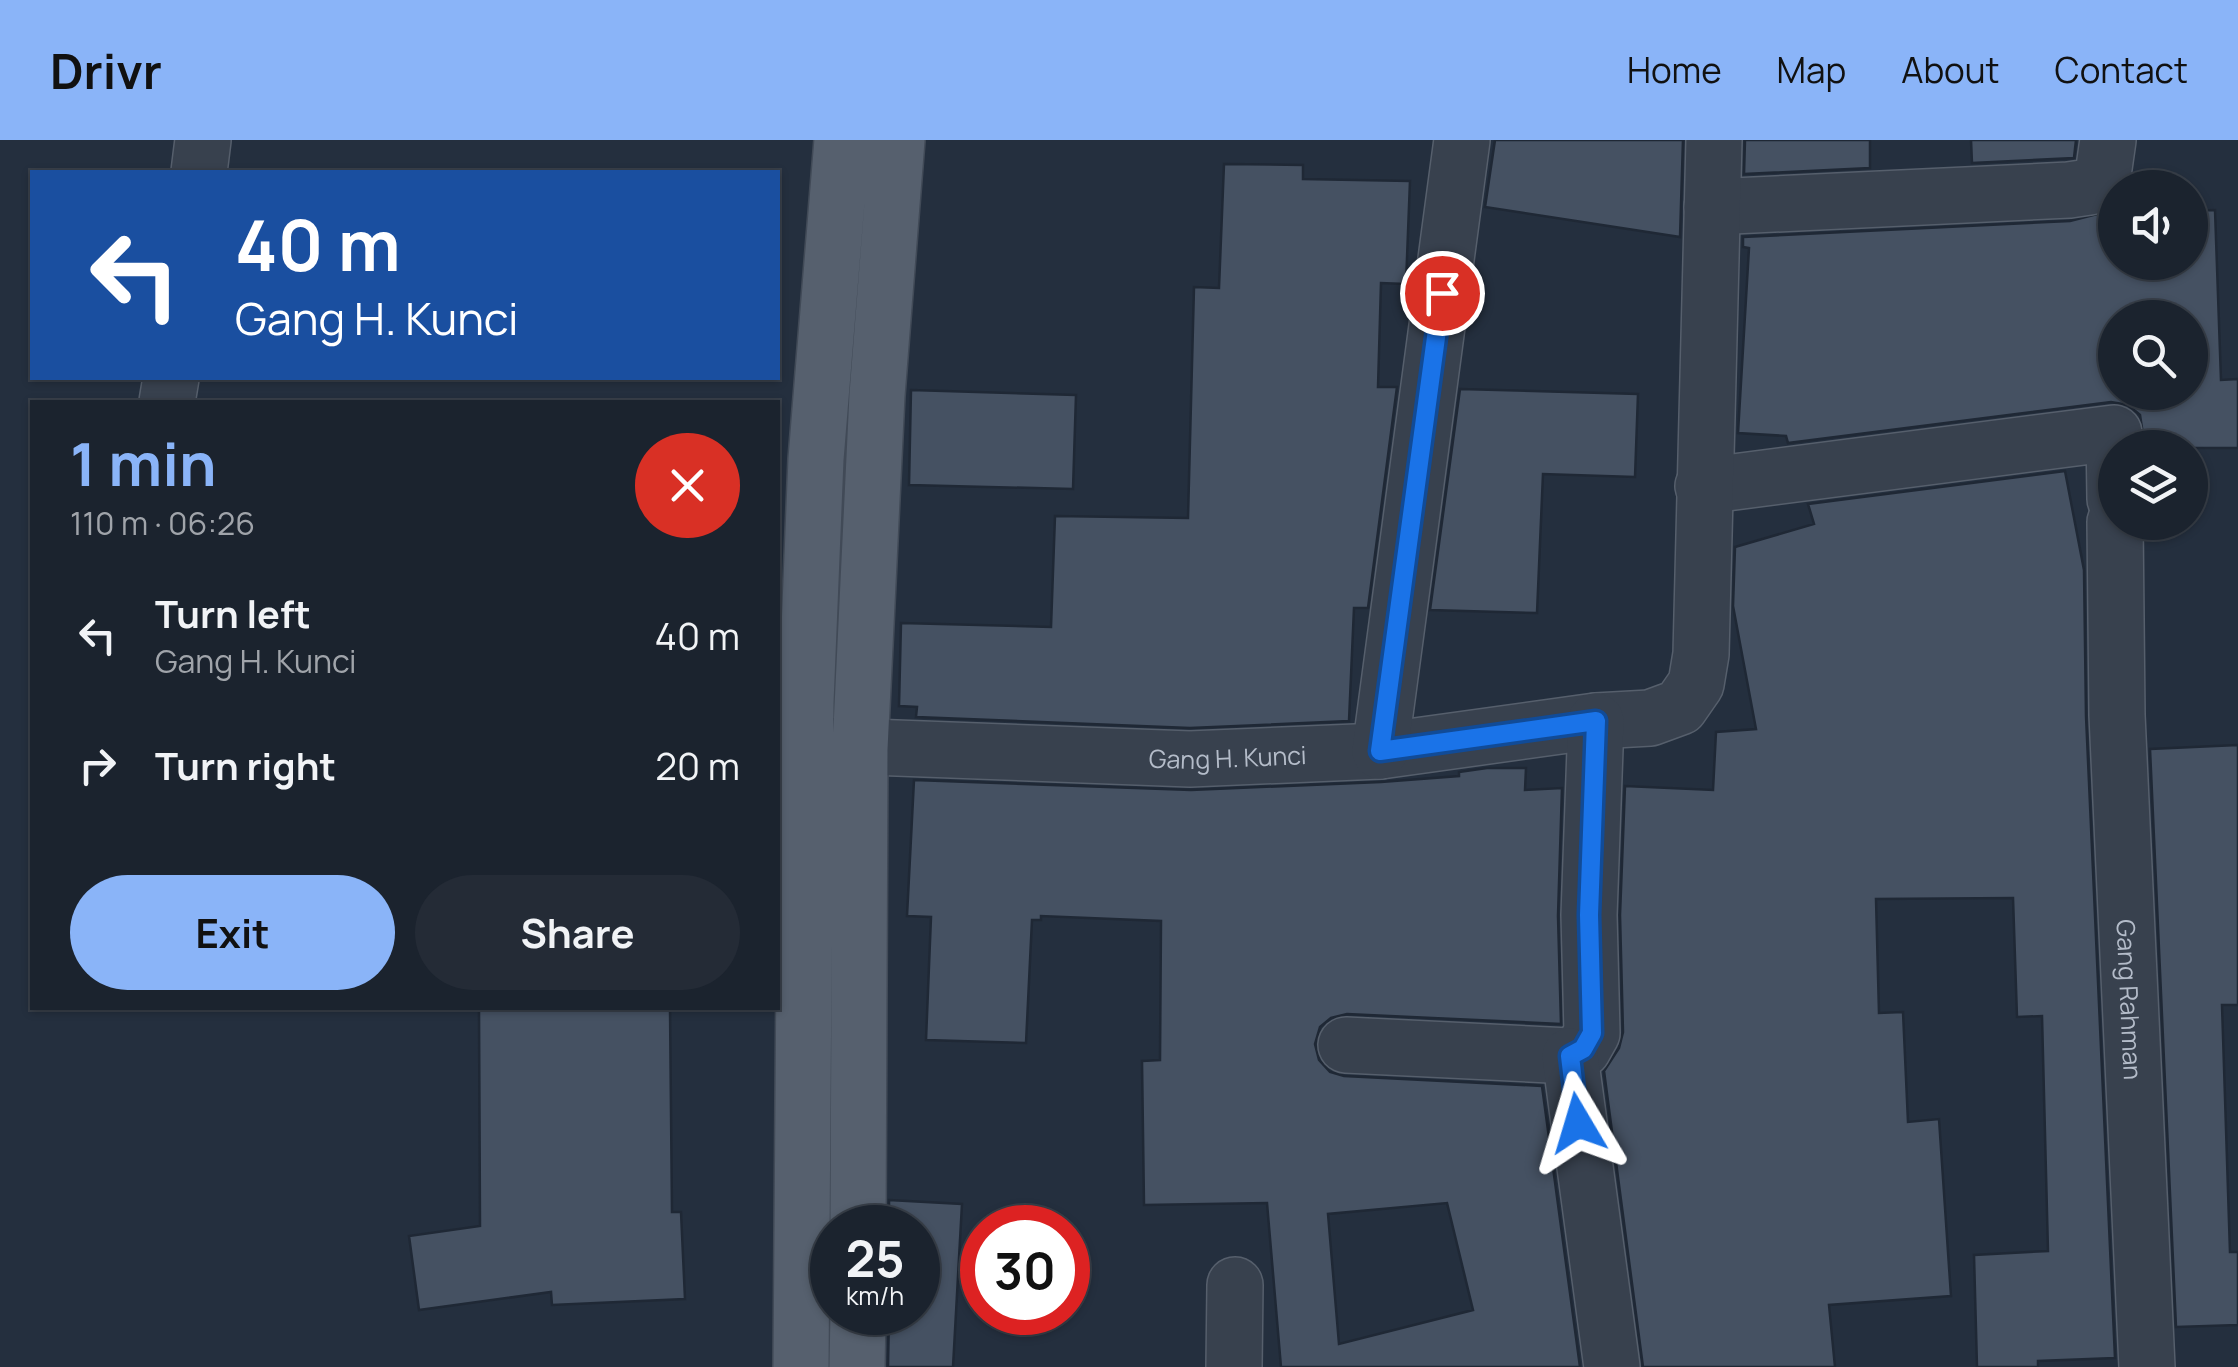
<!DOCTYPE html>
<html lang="en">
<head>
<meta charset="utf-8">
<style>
  :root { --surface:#1b232e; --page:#242b36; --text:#f1f3f6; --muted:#a0a4aa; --line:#39404a; --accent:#8ab4f8 }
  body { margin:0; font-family:Manrope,sans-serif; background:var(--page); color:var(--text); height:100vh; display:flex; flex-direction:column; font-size:38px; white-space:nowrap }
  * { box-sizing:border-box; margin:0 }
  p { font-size:32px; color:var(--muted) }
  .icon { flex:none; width:55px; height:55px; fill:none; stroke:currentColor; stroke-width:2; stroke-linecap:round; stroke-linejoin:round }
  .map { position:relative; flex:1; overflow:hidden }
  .side { position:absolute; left:30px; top:260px; width:750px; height:610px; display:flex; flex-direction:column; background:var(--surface); border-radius:0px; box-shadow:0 2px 8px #0004,0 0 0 2px var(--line) }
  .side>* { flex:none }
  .top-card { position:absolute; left:30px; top:30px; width:750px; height:210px; border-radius:0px; box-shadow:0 2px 8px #0004,0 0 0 2px var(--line); background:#1a4fa0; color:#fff; overflow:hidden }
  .fabs { position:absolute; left:2098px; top:30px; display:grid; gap:20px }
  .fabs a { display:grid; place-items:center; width:110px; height:110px; border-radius:50%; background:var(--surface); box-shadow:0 2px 8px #0004,0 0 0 2px var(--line); font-size:50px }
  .speed { position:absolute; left:810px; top:1065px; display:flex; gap:20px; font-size:50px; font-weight:700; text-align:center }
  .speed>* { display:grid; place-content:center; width:130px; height:130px; border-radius:50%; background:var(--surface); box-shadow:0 2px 8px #0004,0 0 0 2px var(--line); line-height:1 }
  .speed small { font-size:25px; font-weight:400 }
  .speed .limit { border:15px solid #d22; background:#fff; color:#111 }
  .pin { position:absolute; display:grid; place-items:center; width:85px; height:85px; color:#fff; margin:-42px; border:5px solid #fff; border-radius:50%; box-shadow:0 2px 10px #0007 }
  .me { position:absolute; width:110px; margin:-55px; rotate:353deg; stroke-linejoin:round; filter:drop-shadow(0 0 8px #0008) }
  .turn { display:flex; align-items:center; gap:35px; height:210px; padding:0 40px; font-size:45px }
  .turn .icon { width:130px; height:130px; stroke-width:2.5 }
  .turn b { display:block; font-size:70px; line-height:85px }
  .round { display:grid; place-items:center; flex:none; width:105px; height:105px; border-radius:52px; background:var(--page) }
  .summary { display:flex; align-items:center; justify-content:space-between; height:170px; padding:0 40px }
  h1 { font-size:60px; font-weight:700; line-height:75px; color:var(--accent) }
  .primary-button { display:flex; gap:20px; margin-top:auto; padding:20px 40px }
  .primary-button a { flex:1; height:115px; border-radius:60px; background:var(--accent); color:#111; font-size:40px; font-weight:700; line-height:115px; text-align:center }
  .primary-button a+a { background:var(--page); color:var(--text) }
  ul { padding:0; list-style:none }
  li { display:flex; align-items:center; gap:30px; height:130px; padding:0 40px }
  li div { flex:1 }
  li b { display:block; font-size:38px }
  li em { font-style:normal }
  header { display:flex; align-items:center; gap:60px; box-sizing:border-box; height:140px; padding:0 50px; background:var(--accent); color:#111 }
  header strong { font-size:48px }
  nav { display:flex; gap:55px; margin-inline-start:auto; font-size:35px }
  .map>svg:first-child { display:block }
  .building { fill:#455162; stroke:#1f2835; stroke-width:2.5; fill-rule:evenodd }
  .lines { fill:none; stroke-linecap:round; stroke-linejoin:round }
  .minor-casing { stroke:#565f6c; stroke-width:58 }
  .major-casing { stroke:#414a57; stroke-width:58 }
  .minor { stroke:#38414e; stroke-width:55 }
  .major { stroke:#56606e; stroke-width:55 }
  .route-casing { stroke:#114b97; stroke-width:25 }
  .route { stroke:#1a73e8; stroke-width:18 }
  .labels { text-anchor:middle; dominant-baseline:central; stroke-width:10; stroke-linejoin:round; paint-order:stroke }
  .street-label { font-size:25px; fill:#b4bcc9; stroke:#1d2633 }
</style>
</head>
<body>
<header>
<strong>Drivr</strong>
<nav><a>Home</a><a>Map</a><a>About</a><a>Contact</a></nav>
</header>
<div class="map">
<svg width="2238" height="1227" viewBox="0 0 2238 1227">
  <rect width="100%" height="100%" fill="#242f3e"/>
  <path class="building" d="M1495 0H1683L1680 97 1485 67Z
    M1745 0H1870V28L1744 34Z
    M1971 0H2076L2074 18 1972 23Z
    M1224 24 1303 25V39L1410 41 1406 144 1381 143 1378 247H1397L1368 468H1354L1349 581 1190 588 916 577 917 567 899 566 901 483 1051 487 1055 376 1188 378 1194 147 1219 148Z
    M2215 70 2221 240 2238 239V308H2145L2140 275 2128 265 2111 262 1788 303 1786 296 1738 293 1749 108 1743 107V97L2070 81 2109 71 2115 73V122H2190V71ZM2115 178H2190V252H2115Z
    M1460 249 1638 254 1635 337 1543 334 1537 473 1430 470Z
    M911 250 1076 255 1073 349 909 345Z
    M2065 331 2084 430 2086 576 2115 1218 2038 1221V1227H1977L1974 1115 2048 1111 2042 876 2017 877 2013 758 1876 759 1879 873 1903 872 1908 982 1939 979 1951 1156 1829 1165 1835 1227H1643L1604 931 1619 908 1623 892 1620 775 1625 646 1713 650 1716 592 1756 589 1733 466 1735 407 1814 384 1808 364Z
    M2238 605V865H2222L2230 1112H2238V1185L2176 1187 2150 609Z
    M1487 628H1526L1525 650 1562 648 1558 776 1561 884 1347 874 1331 878 1320 887 1315 904 1319 920 1330 932 1344 936 1542 946 1580 1227H1281L1267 1063 1144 1065 1142 921 1160 920 1161 781 1041 776V780H1032L1026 903 926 900 931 777 907 776 914 640 1191 650 1381 642 1459 636V632ZM1447 1063 1473 1170 1339 1204 1328 1074Z
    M479 868H670L672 1072H681L685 1159 552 1165 551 1152 419 1170 409 1096 480 1086Z
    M889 1060 962 1064 953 1227H888L889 1172H918V1088H889Z"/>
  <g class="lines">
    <defs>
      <g id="minor">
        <path d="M199 32 203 0"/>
        <path d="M1712 67 2069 50 2089 47 2103 35 2108 0"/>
        <path d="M167 262 171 238"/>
        <path d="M1703 346 2114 293 2115 359"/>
        <path id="s1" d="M2115 382 2117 575 2147 1227"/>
        <path id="s2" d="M816 605 1190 619 1380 611 1596 581 1650 578 1680 567 1696 544 1701 514 1714 0"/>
        <path d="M1380 611 1462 0"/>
        <path d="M1346 905 1570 916 1583 909 1592 893 1589 775 1596 581"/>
        <path d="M1570 916 1612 1227"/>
        <path d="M1234 1227 1235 1145"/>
      </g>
      <path id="major" d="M858 1088 860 609 877 255 897 0
        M801 1227 806 562 816 319 842 0
        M857 1227 858 1172"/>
    </defs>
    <use href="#minor" class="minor-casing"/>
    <use href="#major" class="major-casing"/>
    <use href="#minor" class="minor"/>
    <use href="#major" class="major"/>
  </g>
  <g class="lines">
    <defs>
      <path id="route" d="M1442 153 1380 611 1596 581 1589 775 1592 893 1583 909 1570 916 1578 983"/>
    </defs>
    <use href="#route" class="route-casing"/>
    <use href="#route" class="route"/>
  </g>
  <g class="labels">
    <g class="street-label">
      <text stroke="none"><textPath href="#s2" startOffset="412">Gang H. Kunci</textPath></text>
      <text stroke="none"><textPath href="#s1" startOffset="478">Gang Rahman</textPath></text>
    </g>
  </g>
</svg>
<div class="fabs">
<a><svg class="icon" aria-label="sound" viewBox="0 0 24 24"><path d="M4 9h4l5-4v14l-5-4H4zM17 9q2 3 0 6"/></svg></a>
<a><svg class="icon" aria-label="search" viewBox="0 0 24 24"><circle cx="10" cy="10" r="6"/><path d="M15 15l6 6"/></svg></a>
<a><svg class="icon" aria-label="layers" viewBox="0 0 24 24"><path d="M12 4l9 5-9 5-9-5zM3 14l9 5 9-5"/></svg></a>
</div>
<div class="speed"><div>25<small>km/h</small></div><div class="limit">30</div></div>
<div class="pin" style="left:1442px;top:153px;background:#d93025"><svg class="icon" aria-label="arrive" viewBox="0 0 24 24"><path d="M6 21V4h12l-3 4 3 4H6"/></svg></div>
<svg class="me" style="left:1578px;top:983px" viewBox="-20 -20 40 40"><path d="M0-17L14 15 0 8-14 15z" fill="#1a73e8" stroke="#fff" stroke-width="4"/></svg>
<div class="top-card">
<div class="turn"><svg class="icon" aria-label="left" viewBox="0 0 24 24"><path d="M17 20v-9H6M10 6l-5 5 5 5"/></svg><div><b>40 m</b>Gang H. Kunci</div></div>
</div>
<section class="side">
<div class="summary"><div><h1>1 min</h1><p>110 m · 06:26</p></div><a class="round" style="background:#d93025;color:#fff"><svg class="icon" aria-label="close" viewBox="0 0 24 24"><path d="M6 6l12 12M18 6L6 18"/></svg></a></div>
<ul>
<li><svg class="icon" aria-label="left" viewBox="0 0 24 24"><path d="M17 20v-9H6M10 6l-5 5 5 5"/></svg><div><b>Turn left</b><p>Gang H. Kunci</p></div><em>40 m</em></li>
<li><svg class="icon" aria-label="right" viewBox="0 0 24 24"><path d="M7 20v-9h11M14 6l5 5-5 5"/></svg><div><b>Turn right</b></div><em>20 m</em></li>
</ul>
<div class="primary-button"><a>Exit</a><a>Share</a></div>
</section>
</div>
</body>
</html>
